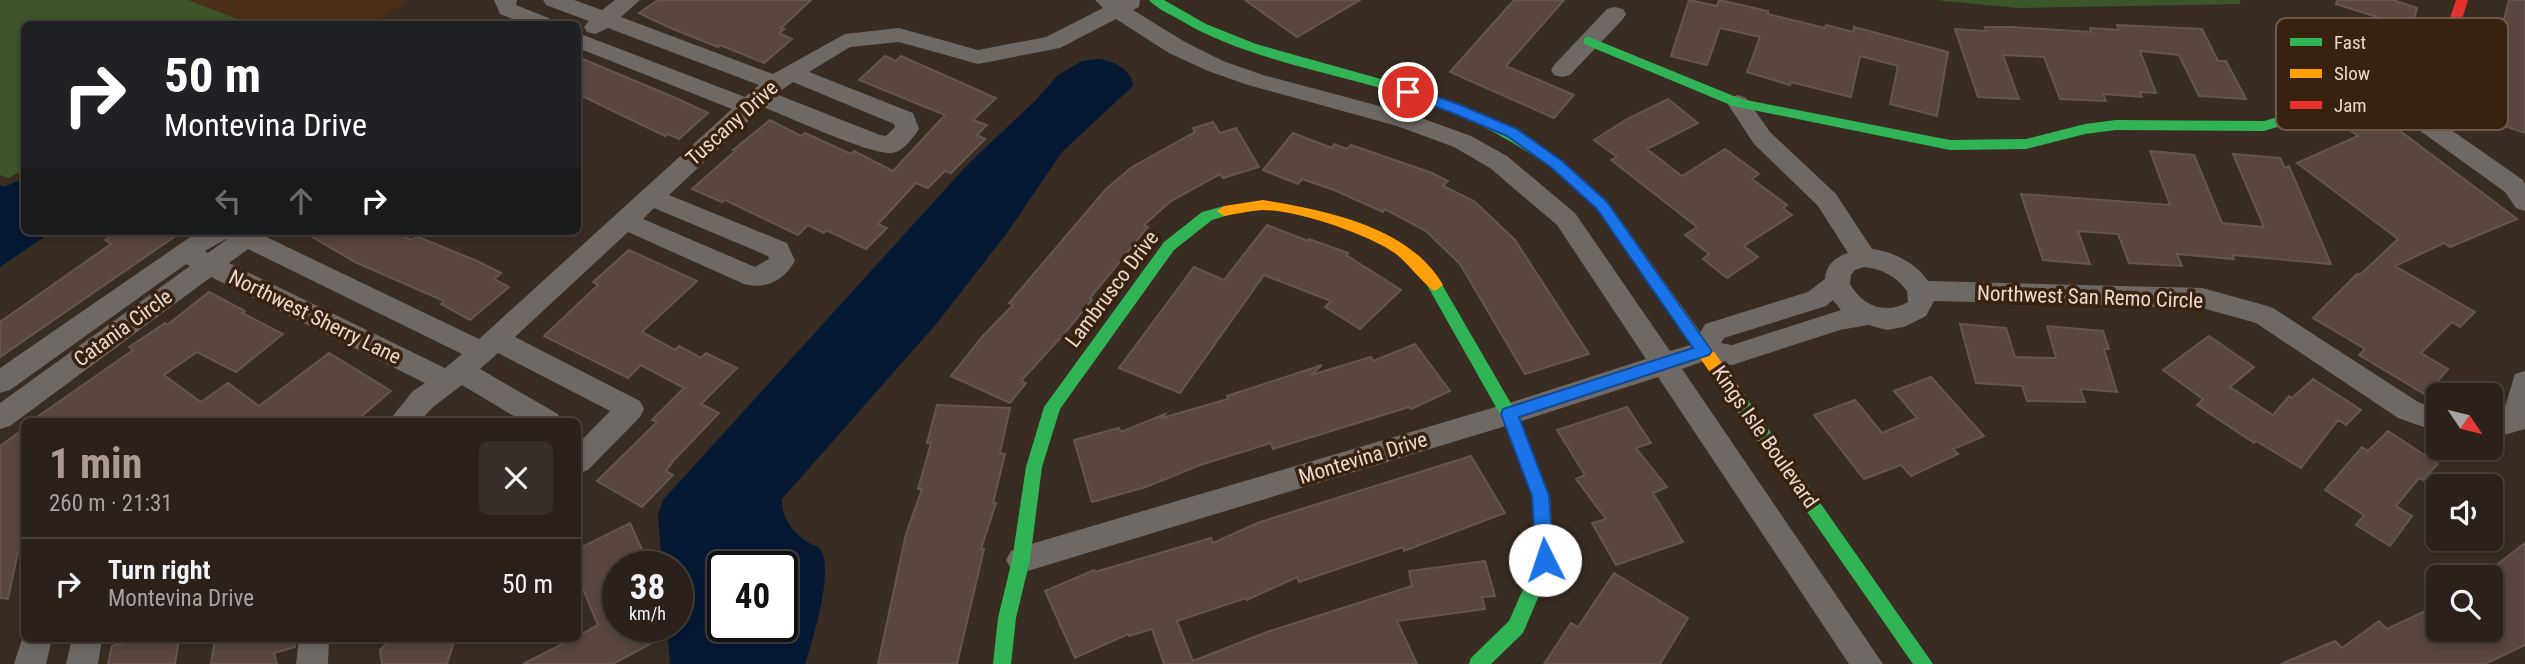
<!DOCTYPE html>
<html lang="en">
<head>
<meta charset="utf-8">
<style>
  :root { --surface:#2b211a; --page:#372e27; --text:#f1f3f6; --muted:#a6a3a2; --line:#473e39; --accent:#ab9c92 }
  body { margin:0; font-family:"Roboto Condensed",sans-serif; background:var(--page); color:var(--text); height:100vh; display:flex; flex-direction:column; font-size:26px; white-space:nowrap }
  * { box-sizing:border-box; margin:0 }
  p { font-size:23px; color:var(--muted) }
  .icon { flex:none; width:38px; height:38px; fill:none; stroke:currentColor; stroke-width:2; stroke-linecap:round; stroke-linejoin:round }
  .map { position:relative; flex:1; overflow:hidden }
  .details { position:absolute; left:21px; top:418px; width:560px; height:224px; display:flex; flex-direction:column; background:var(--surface); border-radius:10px; box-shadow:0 4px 10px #0003,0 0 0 2px var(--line) }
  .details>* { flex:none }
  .banner { position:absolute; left:21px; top:21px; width:560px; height:214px; border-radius:10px; box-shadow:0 4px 10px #0003,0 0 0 2px var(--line); background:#202124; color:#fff; overflow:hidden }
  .needle { width:46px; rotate:125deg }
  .buttons { position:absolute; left:2426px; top:383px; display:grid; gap:14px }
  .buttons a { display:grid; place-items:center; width:77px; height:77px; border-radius:10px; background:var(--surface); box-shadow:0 4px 10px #0003,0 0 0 2px var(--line); font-size:35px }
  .speed { position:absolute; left:602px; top:551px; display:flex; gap:14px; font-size:35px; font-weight:700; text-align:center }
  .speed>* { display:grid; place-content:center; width:91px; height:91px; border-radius:50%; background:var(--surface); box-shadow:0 4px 10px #0003,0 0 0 2px var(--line); line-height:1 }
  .speed small { font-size:18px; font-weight:400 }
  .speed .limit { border:4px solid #111; border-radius:10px; background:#fff; color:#111 }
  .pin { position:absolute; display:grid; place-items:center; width:60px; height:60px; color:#fff; margin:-30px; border:4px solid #fff; border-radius:50%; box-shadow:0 2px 7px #0007 }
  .me { position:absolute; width:77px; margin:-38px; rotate:356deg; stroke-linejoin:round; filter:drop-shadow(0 0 5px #0008) }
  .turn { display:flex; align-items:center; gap:24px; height:147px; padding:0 28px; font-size:32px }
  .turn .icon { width:91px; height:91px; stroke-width:2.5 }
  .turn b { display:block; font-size:49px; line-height:60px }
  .lanes { display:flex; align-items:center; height:66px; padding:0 28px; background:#0003; justify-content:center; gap:35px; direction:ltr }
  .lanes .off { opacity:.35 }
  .round { display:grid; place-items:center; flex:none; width:74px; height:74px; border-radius:10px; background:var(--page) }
  .headline { display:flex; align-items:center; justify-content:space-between; height:119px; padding:0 28px }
  h1 { font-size:42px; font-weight:700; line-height:52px; color:var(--accent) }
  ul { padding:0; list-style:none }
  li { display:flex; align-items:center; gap:21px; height:91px; padding:0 28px; border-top:2px solid var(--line) }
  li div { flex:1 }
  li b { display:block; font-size:26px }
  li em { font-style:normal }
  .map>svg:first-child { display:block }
  .built { fill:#4b2f19 }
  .green { fill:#3c5629 }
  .water { fill:#051935; fill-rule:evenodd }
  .building { fill:#58463f; stroke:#635651; stroke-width:2 }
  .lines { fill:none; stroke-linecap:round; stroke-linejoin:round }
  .street { fill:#6e6964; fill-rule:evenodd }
  .fast { fill:#30b455; fill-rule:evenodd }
  .slow { fill:#ff9f0a; fill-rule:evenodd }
  .jam { fill:#e5322d; fill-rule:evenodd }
  .route { fill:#1a73e8; stroke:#114b97; stroke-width:2 }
  .labels { text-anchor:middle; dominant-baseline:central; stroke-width:7; stroke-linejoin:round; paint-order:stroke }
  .street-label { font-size:21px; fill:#e9d9ce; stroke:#39210f }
  .key { fill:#39210f; stroke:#6e5848; stroke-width:2 }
  .key-label { font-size:19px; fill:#e9d9ce }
</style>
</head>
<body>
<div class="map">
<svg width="2525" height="664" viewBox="0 0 2525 664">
  <rect width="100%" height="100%" fill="#392c23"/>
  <path class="built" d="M188 0H408L373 24H250Z"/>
  <path class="green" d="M0 0H188L250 24H24V170L8 178 0 175Z
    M1935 0H2241L2239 4 2018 8Z"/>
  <path class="water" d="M1097 59C1112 60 1132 69 1133 86L1062 152 1007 233 937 323 782 499C782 519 792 532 809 543 811 544 817 546 819 548 836 565 812 643 805 664H670L667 627 677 626V567H662L658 515 663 500 970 162 1035 101 1058 75 1082 61ZM723 567H782V626H723Z
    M24 178V231H53L0 267V185L4 187Z"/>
  <path class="building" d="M658 0H811L781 28 784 29 779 33 792 39 764 63 720 45 718 47 668 27 639 13Z
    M1245 0H1360L1297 37Z
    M1514 0H1564L1506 66 1574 95 1554 118 1450 72Z
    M1689 0 1717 6 1719 0 1768 11V14L1825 28 1826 25 1853 32 1854 27 1948 52 1937 116 1890 104 1898 66 1860 56 1851 97 1791 82 1790 85 1747 72 1760 37 1720 28 1707 65 1671 56Z
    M2337 0H2393L2417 8 2412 28 2336 4Z
    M2509 0H2525V133L2443 105 2449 83 2485 95Z
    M2117 25 2202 29 2218 61H2226L2246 99 2199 96 2179 55 2140 51 2156 93 2140 92 2142 97 2103 94 2106 101 2060 99 2044 57 2003 55 2019 99 1978 97 1955 29 1986 31 1985 27H2012L2091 32 2090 28 2119 30Z
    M885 56 896 61 901 56 996 98 973 120 987 125 977 135 985 139 951 173 945 171 928 188 916 183 878 224 887 228 866 249 826 230 824 233 808 225 798 235 725 200 722 202 692 189 735 151 733 150 770 120 801 136 805 133 851 154 854 151 893 171 945 115 859 80Z
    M578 57 678 99 708 113 679 139 668 134 665 136 578 94Z
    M1668 99 1698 123 1647 149 1682 176 1725 149 1759 174 1752 179 1787 205 1783 208 1792 215 1744 246 1758 257 1727 278 1703 259 1709 254 1685 235 1697 227 1611 160 1617 157 1594 140 1627 119Z
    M2371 109 2517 219 2450 247 2444 243 2395 266 2475 312 2460 327 2452 322 2421 353 2448 369 2426 395 2359 355 2365 349 2313 318 2357 274H2361L2398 239 2297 163 2358 136 2338 121Z
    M1213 122 1220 133 1236 128 1259 167 1223 178 1220 174 1171 201 1144 225 1148 227 1090 298 1092 300 1063 335 1021 381 1026 383 1010 403 951 376 981 338 1013 305 1009 303 1106 189 1132 167 1195 132 1193 128Z
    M1293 133 1332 148 1334 144 1347 149 1351 145 1432 173 1448 181 1443 186 1474 201 1515 240 1589 354 1525 374 1460 264 1426 231 1385 209 1383 212 1334 190 1302 179 1298 184 1263 170Z
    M2150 151 2194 155 2222 223 2264 227 2233 154 2280 158 2285 168 2289 166 2331 264 2232 255 2234 259 2177 254 2182 266 2129 263 2118 234 2078 231 2090 264 2043 260 2021 194 2170 205Z
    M1267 225 1308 241 1309 239 1348 253 1346 255 1401 290 1360 329 1325 307 1331 301 1264 275 1180 393 1119 368 1194 267 1224 280Z
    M119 231H183L0 357V322L111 244 105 240Z
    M302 231H389L412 240 416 236 477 261 501 273 494 279 509 287 470 320 441 304 444 301 355 262Z
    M629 250 697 281 642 332 675 350 679 346 701 358 706 353 737 368 701 404 719 413 674 460 666 471 673 475 642 507 597 481 657 422 652 420 684 388 641 365 628 378 544 336 598 285 593 282Z
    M209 292 245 311 242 313 283 334 236 372 197 352 164 375 201 402 228 383 259 406 329 353 391 391 355 422H30L133 350 129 347 165 323 167 325Z
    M1960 324 2006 328 2015 357 2056 358 2047 326 2103 331 2109 349H2104L2117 392 2080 389 2085 402 2027 401 2022 386 1976 383Z
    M2209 336 2254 367 2230 387 2273 415 2289 396 2292 398 2313 379 2361 410 2346 425 2338 420 2301 468 2256 441 2254 443 2197 405 2203 399 2163 370Z
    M1415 344 1450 391 1411 409 1409 407 1273 449 1271 443 1200 465 1146 487 1092 502 1074 440 1119 428 1121 432 1165 414 1162 418 1228 399 1227 396 1322 365 1311 375 1371 357 1373 361Z
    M1931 377 1984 436 1953 449 1958 454 1911 476 1901 465 1864 479 1814 415 1855 400 1882 433 1917 418 1894 391Z
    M937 405 1010 408 1000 453 1005 454 993 503H996L981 549H984L957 664H878L906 534 922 489H918L931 443H927Z
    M1627 407 1651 443 1636 448 1667 487 1653 493 1683 542 1616 565 1592 523 1606 519 1576 479 1585 475 1557 430Z
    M24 429V547L18 552 8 599 0 598V446Z
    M2388 431 2438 464 2423 480 2419 478 2396 506 2412 516 2390 546 2356 525 2364 515 2325 490 2362 447 2368 451Z
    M1471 456 1505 513 1404 551 1403 547 1299 582 1297 577 1247 600 1246 598 1177 621 1193 661 1267 632 1412 586 1409 571 1485 561 1495 596 1482 597 1485 609 1397 621 1417 664H1164L1152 629 1129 636 1128 634 1075 658 1045 591 1094 570 1095 572 1211 538 1213 543 1260 522Z
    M630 523 650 567H618V626H645L652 643 613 664H523L572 639H578V636L598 625 578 577V549Z
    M2525 543V645L2485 664H2281L2335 641 2342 648 2379 621 2387 629 2438 605V630H2490V578L2481 577Z
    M1614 573 1688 618 1660 664H1544L1571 623 1578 627Z
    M138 639H179L175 664H108L112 646Z
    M215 639H296L295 647 274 653 277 664H211Z
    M391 639H455L447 664H382L380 650Z"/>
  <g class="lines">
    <path class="street" d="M494 0H517L516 5 551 19 554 24H525L500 14Z
      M543 0H574L602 10 615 0H640L621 17 773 74 845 34 899 28 978 50 1046 37 1103 8 1095 0H1140L1139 7 1133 10 1185 42 1223 61 1263 75 1413 115 1471 136 1507 156 1575 213 1670 351 1694 344 1705 324 1808 292 1825 279C1826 265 1835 257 1848 253L1818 206 1754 144 1727 103 1730 98 1738 95 1746 98 1770 132 1836 194 1872 249C1894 252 1916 263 1928 281L2202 288 2264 305 2273 308 2418 402 2438 409V432L2398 418 2256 323 2202 308 1934 301 1926 316 1904 327 1887 330 1868 325 1840 330 1732 365 1704 361 1682 369 1883 664H1849L1658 377 1509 425 1021 573 1011 569 1006 560 1011 551 1021 547 1509 403 1646 359 1557 225 1490 168 1454 147 1397 126 1248 85 1208 71 1169 53 1116 19 1060 48 978 64 899 42 850 47 809 72 913 113 919 129C913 138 902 153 891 153 868 154 789 117 763 107L669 195 787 243 795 261C784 280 766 290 744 284L628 232 515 337 640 401 644 409 640 417 588 470 578 474V444L610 411 498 353 480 369 558 414 562 422H524L462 385 433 407 419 422H388L413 391 425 383 211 277 10 426 0 429V403L190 266 186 264 10 390 0 393V368L199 231H254L479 339 732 109 578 48V33L745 97 759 85 608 28 595 34 587 32 584 27 589 21 546 5ZM793 82 894 124 895 127 886 136 880 135 776 94ZM654 208 768 256 769 259 755 267 643 219ZM227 239 208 253 205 251 226 239ZM248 249 462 354 445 368 229 263ZM1864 267C1882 269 1896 276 1907 291L1908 302C1886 315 1862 306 1850 284L1851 275 1855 270ZM1833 300 1841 310 1732 345 1721 343 1724 338 1826 306Z
      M1615 7 1623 9 1626 14 1623 19 1570 75 1562 77 1554 75 1551 70 1554 65 1607 9Z
      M2377 81 2385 84 2523 180 2525 184V211L2516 208 2505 192 2369 94 2366 89 2369 84Z
      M2525 371V429L2490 439V417L2503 413 2515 374Z
      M24 633V639H52L46 664H14Z
      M72 639H102L98 664H66Z
      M299 639H329L328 664H296Z"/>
    <path class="fast" d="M1149 0H1164L1206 24 1256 44 1413 88 1464 106 1513 128 1561 162 1554 167 1549 166C1500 133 1463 114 1406 96 1331 71 1249 61 1180 20 1170 14 1157 9 1149 0Z
      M1589 37 1741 99 1950 140 2026 139 2085 124 2116 120 2264 121 2296 112 2303 117 2301 120 2264 131 2116 130 2085 134 2026 149 1950 150 1733 106 1584 44V38Z
      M1224 206 1229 207 1231 211 1229 215 1212 220 1174 250 1060 409 1042 467 1030 560 1016 618 1011 664H993L998 618 1012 560 1026 467 1044 407 1164 242 1202 212Z
      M1435 279 1440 281 1517 414 1550 496 1554 560 1523 633 1491 664H1469L1471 658 1509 621 1536 560 1532 496 1501 416 1427 285Z
      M1733 385 1739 387 1933 664H1913L1727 397 1725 392 1727 387Z"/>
    <path class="slow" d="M1554 157 1559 158 1607 201 1739 387 1741 392 1739 397H1727L1597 209 1549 166 1547 162 1549 158Z
      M1263 200C1325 210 1409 226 1443 285L1435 291C1427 288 1407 262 1396 254 1368 234 1297 210 1262 210 1249 211 1236 214 1224 216L1217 211 1224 206Z"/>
    <path class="jam" d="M2456 0H2468L2449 61 2435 76 2301 120H2291L2289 117 2291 114 2425 70 2436 59Z"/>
  </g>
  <path class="route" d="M1408 87 1458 104 1517 129 1562 161 1607 202 1712 351 1709 355 1519 417 1549 496 1554 560 1551 565 1545 568 1538 565 1536 560 1532 496 1501 414 1503 409 1693 348 1597 209 1552 168 1507 136 1448 111 1403 95V89Z"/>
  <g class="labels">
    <g class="street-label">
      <text transform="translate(732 123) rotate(-42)">Tuscany Drive</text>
      <text transform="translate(1112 289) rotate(-53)">Lambrusco Drive</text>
      <text transform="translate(2090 297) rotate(2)">Northwest San Remo Circle</text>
      <text transform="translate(315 317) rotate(26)">Northwest Sherry Lane</text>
      <text transform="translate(123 328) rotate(-36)">Catania Circle</text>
      <text transform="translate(1765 437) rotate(55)">Kings Isle Boulevard</text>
      <text transform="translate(1363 458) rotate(-17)">Montevina Drive</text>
    </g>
  </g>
  <rect x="2276" y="18" width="232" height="112" rx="10" class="key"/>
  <rect x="2290" y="38" width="32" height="8" fill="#30b455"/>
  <rect x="2290" y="69" width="32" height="9" fill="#ff9f0a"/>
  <rect x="2290" y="101" width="32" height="8" fill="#e5322d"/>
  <g class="key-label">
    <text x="2334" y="49">Fast</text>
    <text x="2334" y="80">Slow</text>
    <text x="2334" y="112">Jam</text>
  </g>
</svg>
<div class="buttons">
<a><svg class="needle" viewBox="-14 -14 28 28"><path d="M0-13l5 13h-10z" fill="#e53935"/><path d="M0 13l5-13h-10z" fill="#a6a3a2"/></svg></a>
<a><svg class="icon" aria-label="sound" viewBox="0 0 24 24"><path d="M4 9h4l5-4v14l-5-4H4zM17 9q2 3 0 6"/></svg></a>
<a><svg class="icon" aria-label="search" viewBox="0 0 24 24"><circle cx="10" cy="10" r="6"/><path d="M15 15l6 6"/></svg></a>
</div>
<div class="speed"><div>38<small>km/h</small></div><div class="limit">40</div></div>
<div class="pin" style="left:1408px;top:92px;background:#d93025"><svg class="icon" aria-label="arrive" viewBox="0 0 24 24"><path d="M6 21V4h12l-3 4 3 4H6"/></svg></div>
<svg class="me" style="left:1545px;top:560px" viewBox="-20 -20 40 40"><circle r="19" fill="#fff"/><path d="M0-13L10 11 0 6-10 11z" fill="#1a73e8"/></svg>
<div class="banner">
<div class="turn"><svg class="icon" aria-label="right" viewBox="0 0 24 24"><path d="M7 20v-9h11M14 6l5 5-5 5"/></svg><div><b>50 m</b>Montevina Drive</div></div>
<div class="lanes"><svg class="icon off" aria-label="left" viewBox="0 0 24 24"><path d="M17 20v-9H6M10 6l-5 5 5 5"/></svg><svg class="icon off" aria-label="ahead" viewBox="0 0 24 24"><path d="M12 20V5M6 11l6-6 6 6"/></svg><svg class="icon" aria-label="right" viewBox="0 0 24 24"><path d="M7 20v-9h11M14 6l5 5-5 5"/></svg></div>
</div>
<section class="details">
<div class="headline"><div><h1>1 min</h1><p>260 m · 21:31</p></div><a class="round"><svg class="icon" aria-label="close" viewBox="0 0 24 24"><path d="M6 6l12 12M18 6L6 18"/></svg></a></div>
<ul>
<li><svg class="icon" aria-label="right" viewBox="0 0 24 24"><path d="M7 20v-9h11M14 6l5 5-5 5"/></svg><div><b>Turn right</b><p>Montevina Drive</p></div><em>50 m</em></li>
</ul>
</section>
</div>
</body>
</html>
